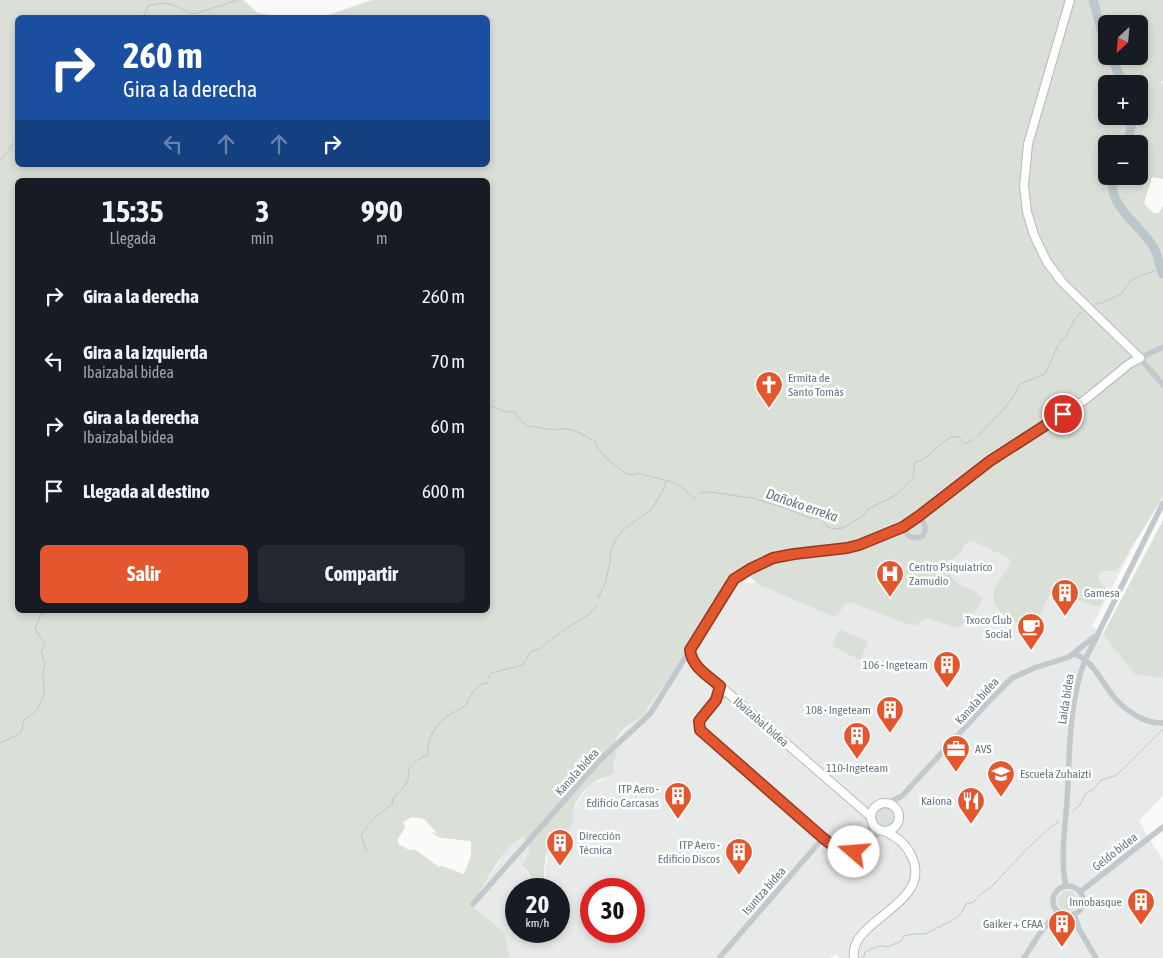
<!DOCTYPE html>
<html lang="es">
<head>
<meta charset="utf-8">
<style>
  :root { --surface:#171b24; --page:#242831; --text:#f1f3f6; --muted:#9ea1a6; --accent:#e4572e }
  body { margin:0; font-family:"Asap Condensed",sans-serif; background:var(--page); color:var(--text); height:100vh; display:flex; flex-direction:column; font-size:19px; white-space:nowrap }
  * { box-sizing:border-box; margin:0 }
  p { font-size:16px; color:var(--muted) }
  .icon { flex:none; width:28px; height:28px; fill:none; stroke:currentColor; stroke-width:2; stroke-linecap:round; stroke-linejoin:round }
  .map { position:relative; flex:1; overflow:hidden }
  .sheet { position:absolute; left:15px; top:178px; width:475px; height:435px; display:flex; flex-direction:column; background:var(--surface); border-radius:8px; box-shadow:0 2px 8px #0003 }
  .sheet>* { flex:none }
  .hud { position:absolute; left:15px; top:15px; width:475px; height:152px; border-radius:8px; box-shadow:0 2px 8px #0003; background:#1a4fa0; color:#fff; overflow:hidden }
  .needle { width:32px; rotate:206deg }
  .fabs { position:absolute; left:1098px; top:15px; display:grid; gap:10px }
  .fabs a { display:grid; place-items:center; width:50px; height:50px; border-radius:8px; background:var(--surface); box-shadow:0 2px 8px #0003; font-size:25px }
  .speed { position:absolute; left:505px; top:878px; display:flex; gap:10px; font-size:25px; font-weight:700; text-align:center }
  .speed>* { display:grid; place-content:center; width:65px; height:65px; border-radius:50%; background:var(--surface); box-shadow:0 2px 8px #0003; line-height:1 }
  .speed small { font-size:12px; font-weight:400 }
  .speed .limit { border:8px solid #d22; background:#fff; color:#111 }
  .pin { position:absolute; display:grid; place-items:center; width:42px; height:42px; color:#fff; margin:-21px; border:2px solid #fff; border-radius:50%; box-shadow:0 1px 5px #0007 }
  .me { position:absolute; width:55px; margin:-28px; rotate:288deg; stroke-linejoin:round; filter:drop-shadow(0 0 4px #0008) }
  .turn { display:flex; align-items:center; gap:18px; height:105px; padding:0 25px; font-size:22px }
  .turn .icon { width:65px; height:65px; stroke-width:2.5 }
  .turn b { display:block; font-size:35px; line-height:42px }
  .lanes { display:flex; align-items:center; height:48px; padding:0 25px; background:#0003; justify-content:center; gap:25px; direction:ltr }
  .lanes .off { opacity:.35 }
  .eta { display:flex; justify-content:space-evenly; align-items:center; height:85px; text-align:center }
  .eta b { font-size:30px; font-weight:700; line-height:35px }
  .primary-button { display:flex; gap:10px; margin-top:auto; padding:10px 25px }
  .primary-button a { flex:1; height:58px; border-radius:8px; background:var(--accent); color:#fff; font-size:20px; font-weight:700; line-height:58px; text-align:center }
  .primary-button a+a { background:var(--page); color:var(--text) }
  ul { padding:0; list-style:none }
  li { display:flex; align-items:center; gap:15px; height:65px; padding:0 25px }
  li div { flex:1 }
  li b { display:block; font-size:19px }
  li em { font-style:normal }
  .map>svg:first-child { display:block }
  .built { fill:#e8e9e9; fill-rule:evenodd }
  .green { fill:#dadfd7; fill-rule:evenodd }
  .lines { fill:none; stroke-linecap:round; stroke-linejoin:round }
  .stream { stroke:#bbc7cb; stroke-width:1 }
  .river { stroke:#bbc7cb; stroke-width:9 }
  .secondary-casing { stroke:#b3babf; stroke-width:10 }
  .street { stroke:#c3c8cc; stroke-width:5.5 }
  .secondary { stroke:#fff; stroke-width:8 }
  .route-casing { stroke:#94391e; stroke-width:12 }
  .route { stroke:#e4572e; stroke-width:9 }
  .labels { text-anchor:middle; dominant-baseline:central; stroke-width:5; stroke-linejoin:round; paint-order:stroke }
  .poi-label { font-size:12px; fill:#657683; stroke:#fff; text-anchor:end }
  .street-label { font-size:12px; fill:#657683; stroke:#fff }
  .water-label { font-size:14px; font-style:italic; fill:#60757c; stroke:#fff }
</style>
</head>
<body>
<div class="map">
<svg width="1163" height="958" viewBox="0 0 1163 958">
  <rect width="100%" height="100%" fill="#fafaf8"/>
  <path class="built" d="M928 533 1113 558 1131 551 1092 626 1103 634 1135 675 1163 678V795L1139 821 1163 861V958H840L836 954 830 958H510L504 932 472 906 485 882 508 849 517 840 522 836 523 837 528 843 530 850 522 866 542 889H516V931H559V889H544L548 846 554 839 563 841 573 818V812L581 796 591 784 600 781 613 771 616 744 618 737 628 727 648 712 646 711 729 585 747 575 744 582 754 583 757 575ZM591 889H634V931H591Z"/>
  <path class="green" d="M0 0H243L258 13 284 17 18 18V165H488V18L322 17 372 0H1163V81L1161 82 1163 84V179L1152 177 1144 203 1147 207 1154 213H1159L1163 206V497L1119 568 1114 571H1102L1098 575V580L1107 590 1106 597 1100 605 1095 606 1060 593H1052C1041 602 1043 621 1032 628 1016 626 989 611 994 591 997 579 1010 571 1010 560L1003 555 972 541C963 542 963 551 957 556 953 560 949 560 946 563 954 593 971 583 982 598 979 610 968 621 958 628L927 618 924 619 916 625H909L851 602 845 603 838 615 832 616 760 585 747 575 741 577 646 710 648 712C638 721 620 727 616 741 615 745 616 749 616 753 615 760 612 766 614 773 607 777 599 779 593 783 583 789 569 809 574 820L563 841 554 839C544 846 544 876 544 889H542L522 865C529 854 534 845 522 837 500 851 485 883 472 906L504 932 510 958H0ZM1106 24H1139V56H1106ZM1106 84H1139V116H1106ZM1106 144H1139V176H1106ZM18 180H488V610H18ZM412 817 424 819 437 833 430 832 441 838 471 841V856L464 874 442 866 439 867 416 850H409L398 844V839L405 827 403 822Z
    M1163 520V678L1135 675 1103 634Z
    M840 629 868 642 860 660 832 646Z
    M874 818a11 11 0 1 1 22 0a11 11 0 1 1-22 0Z
    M1058 901a10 10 0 1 1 20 0a10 10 0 1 1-20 0Z"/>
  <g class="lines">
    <path class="stream" d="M143 18 148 6C171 0 173 6 194 14L238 0
      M0 161 18 138
      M1096 304 1102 303 1121 294 1131 280 1156 270 1163 273
      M488 405C496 408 506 413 515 412L519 419 528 427C533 425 541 428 547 429 552 430 560 429 566 429 577 429 585 437 595 441L597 448 607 459 627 474 632 475 637 473 673 482 681 486 693 498H697
      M977 437 1004 409 1016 392 1020 384 1045 374 1060 341 1066 337 1074 320 1081 312
      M700 493 710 492 752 498 782 507 810 518 821 519 827 526 832 529 843 528 863 516 868 509 896 495 913 478 915 462C931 460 940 437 958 436L965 444 974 439
      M598 598 605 584 611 558 610 552 616 539 624 529 651 510 665 487V482
      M0 743 21 733 24 720 37 710 44 695 43 674 45 665 41 651 45 645 35 629 41 615 51 610
      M1073 811 1080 805 1086 793 1094 789 1101 780 1115 776 1121 771 1163 729
      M367 852 361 836C369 822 378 813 392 805 392 794 403 791 407 782 410 776 407 771 411 766 416 760 421 758 428 755 426 738 437 722 451 714 457 710 464 708 467 703 472 694 476 683 488 683V678L491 673 523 665 531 651C535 650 539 650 542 647 549 641 557 635 564 630 574 622 591 617 596 605
      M861 958 864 956 865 952C874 948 879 944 888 947L901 941 904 936 914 934H925L953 920 961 914 966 904 974 902C978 895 988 890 994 884 1015 862 1034 839 1059 821"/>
    <path class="river" d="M1093 0 1106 47
      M1111 56 1123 84
      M1128 144 1131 127 1130 116
      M1114 176C1104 204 1143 227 1154 248 1158 256 1159 266 1163 274"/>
    <defs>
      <path id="secondary" d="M871 817a14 14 0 1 1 28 0a14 14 0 1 1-28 0Z
        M870 816 697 666 691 658 690 650 735 579 758 565 773 559 794 554 847 548 859 545 903 527 919 516 989 461 1086 399 1129 364 1140 358 1062 282 1047 262 1034 235 1027 212 1024 186 1028 144 1070 0
        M854 958C847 920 936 904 911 855 906 844 897 837 886 832"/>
    </defs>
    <use href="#secondary" class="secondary-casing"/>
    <path class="street" d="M1163 347 1140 358 1163 385
      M903 527C907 537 912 540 923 536 927 528 925 523 919 516
      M1074 654C1094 661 1101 681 1113 696 1125 710 1144 724 1163 723
      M728 694 716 699 699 721 700 730 708 738 841 852C858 858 869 838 871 823
      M888 803 902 796 991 699 1012 678 1034 668 1069 657 1094 637
      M866 840 882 832
      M1066 886C1060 859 1065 829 1067 801 1070 755 1068 705 1085 660L1163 503
      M1053 901a15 15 0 1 1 30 0a15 15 0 1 1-30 0Z
      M1080 892 1163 827
      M473 904 600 760 650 714 690 650
      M1074 914 1079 929 1096 958
      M720 957 823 838
      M1024 958 1040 933 1058 911"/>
    <use href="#secondary" class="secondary"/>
  </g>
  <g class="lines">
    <defs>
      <path id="route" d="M854 852C841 856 833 845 823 838L700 730 699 721 716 700 720 686C708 676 692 667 690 650L734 579 750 569 773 558 794 554 847 548 859 545 903 527 919 516 990 461 1063 414"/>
    </defs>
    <use href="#route" class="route-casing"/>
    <use href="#route" class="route"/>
  </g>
  <defs>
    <symbol id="church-pin" viewBox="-11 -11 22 30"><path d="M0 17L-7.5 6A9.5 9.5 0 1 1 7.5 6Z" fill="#e4572e" stroke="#fff"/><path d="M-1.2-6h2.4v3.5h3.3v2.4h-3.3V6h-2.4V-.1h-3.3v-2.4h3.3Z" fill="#fff"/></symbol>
    <symbol id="hospital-pin" viewBox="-11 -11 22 30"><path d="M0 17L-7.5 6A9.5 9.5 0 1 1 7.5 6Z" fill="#e4572e" stroke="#fff"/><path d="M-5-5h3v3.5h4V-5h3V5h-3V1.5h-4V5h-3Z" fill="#fff"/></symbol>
    <symbol id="building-pin" viewBox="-11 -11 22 30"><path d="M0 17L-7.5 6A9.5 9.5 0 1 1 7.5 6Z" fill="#e4572e" stroke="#fff"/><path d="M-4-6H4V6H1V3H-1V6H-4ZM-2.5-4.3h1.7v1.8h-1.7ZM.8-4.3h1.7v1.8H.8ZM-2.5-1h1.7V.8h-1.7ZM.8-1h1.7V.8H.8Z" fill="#fff"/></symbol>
    <symbol id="cafe-pin" viewBox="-11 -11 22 30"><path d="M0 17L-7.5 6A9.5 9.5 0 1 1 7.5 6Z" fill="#e4572e" stroke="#fff"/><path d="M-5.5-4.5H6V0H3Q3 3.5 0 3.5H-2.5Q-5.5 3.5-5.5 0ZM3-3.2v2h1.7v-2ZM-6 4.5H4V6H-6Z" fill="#fff"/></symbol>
    <symbol id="office-pin" viewBox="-11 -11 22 30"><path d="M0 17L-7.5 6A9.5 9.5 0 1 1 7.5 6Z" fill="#e4572e" stroke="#fff"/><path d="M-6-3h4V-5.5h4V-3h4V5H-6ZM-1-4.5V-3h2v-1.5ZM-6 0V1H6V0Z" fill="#fff"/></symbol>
    <symbol id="school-pin" viewBox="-11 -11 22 30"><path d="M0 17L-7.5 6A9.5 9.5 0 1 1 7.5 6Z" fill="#e4572e" stroke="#fff"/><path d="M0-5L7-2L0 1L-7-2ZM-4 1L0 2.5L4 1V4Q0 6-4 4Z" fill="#fff"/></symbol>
    <symbol id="restaurant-pin" viewBox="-11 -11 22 30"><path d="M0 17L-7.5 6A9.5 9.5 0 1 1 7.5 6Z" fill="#e4572e" stroke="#fff"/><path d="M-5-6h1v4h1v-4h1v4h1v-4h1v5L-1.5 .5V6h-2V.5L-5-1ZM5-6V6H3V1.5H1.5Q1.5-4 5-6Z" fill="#fff"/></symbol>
  </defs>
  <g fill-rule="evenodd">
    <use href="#church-pin" x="753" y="369" width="32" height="43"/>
    <use href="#hospital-pin" x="874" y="558" width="32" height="43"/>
    <use href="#building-pin" x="1049" y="577" width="32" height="43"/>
    <use href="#cafe-pin" x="1015" y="611" width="32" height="43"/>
    <use href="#building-pin" x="931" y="649" width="32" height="43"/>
    <use href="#building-pin" x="874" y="694" width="32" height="43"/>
    <use href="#building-pin" x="841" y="720" width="32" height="43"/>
    <use href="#office-pin" x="940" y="733" width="32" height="43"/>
    <use href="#school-pin" x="985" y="758" width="32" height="43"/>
    <use href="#building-pin" x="662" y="780" width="32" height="43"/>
    <use href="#restaurant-pin" x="955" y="785" width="32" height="43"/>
    <use href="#building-pin" x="544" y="827" width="32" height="43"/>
    <use href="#building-pin" x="723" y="836" width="32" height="43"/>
    <use href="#building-pin" x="1125" y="886" width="32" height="43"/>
    <use href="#building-pin" x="1046" y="908" width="32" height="43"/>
  </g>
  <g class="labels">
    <g class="poi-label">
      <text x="788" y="378" text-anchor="start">Ermita de<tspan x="788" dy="14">Santo Tomás</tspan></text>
      <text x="909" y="567" text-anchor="start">Centro Psiquiatrico<tspan x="909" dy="14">Zamudio</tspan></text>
      <text x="1084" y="593" text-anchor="start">Gamesa</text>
      <text x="1012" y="620">Txoco Club<tspan x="1012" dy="14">Social</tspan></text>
      <text x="928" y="665">106 - Ingeteam</text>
      <text x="871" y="710">108 - Ingeteam</text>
      <text x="975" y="749" text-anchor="start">AVS</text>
      <text x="857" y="768" text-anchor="middle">110-Ingeteam</text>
      <text x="1020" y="774" text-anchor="start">Escuela Zuhaizti</text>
      <text x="659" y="789">ITP Aero -<tspan x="659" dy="14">Edificio Carcasas</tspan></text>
      <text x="952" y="801">Kaiona</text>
      <text x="579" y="836" text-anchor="start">Dirección<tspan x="579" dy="14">Técnica</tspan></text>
      <text x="720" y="845">ITP Aero -<tspan x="720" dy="14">Edificio Discos</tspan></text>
      <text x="1122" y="902">Innobasque</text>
      <text x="1043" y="924">Gaiker + CFAA</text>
    </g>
    <g class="street-label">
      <text transform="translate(1066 699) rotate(-81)">Laida bidea</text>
      <text transform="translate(977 701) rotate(-48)">Kanala bidea</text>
      <text transform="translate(761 722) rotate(41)">Ibaizabal bidea</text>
      <text transform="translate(577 772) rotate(-48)">Kanala bidea</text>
      <text transform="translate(1115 852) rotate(-38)">Geldo bidea</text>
      <text transform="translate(764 891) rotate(-49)">Isuntza bidea</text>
    </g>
    <g class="water-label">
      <text transform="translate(802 505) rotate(19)">Dañoko erreka</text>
    </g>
  </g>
</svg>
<div class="fabs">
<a><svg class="needle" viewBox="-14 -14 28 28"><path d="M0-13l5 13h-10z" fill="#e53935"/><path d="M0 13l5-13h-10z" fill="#9ea1a6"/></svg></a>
<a>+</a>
<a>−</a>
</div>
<div class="speed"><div>20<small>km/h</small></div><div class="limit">30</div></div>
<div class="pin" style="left:1063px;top:414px;background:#d93025"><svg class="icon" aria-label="arrive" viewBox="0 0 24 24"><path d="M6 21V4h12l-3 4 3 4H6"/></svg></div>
<svg class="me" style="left:854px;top:852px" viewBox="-20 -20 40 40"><circle r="19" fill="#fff"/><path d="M0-13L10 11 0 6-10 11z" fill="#e4572e"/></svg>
<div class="hud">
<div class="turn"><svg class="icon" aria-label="right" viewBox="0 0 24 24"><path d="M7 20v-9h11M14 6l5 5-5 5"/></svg><div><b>260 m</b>Gira a la derecha</div></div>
<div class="lanes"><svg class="icon off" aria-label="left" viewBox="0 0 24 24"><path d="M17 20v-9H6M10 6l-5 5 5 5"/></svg><svg class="icon off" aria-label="ahead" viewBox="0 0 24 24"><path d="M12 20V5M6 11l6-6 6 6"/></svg><svg class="icon off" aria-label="ahead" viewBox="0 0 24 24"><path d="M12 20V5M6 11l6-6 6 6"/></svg><svg class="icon" aria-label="right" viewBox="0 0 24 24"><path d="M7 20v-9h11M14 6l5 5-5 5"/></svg></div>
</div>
<section class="sheet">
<div class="eta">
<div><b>15:35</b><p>Llegada</p></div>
<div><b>3</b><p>min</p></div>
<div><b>990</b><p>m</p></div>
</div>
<ul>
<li><svg class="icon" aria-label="right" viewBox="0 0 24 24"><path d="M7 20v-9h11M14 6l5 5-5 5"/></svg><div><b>Gira a la derecha</b></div><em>260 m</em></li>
<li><svg class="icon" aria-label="left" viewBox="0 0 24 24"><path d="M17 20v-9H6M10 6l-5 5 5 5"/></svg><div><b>Gira a la izquierda</b><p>Ibaizabal bidea</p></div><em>70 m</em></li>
<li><svg class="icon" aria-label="right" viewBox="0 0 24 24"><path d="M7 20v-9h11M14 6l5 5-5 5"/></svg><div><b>Gira a la derecha</b><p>Ibaizabal bidea</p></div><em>60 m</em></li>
<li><svg class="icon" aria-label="arrive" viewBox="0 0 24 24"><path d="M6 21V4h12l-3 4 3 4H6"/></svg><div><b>Llegada al destino</b></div><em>600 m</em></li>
</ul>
<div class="primary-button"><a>Salir</a><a>Compartir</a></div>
</section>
</div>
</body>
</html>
